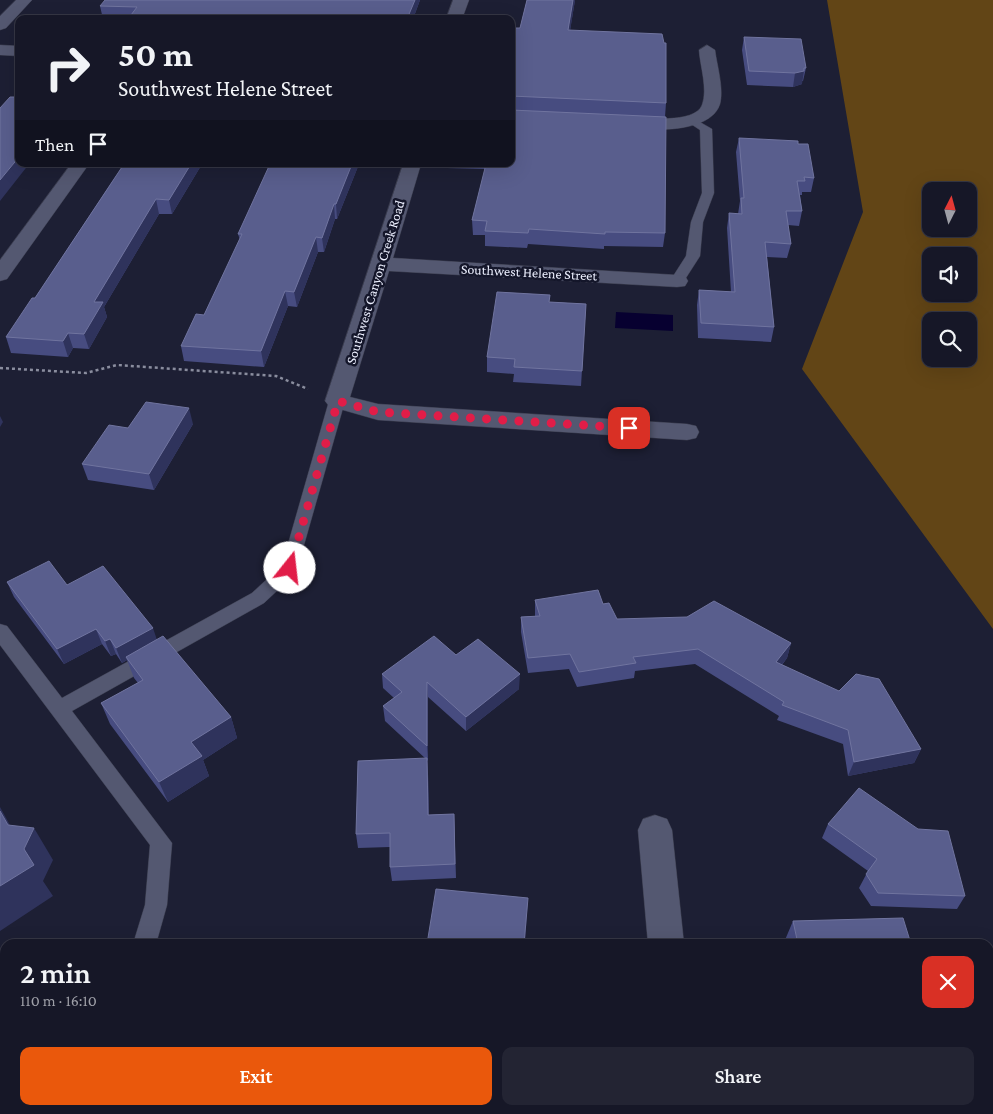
<!DOCTYPE html>
<html lang="en">
<head>
<meta charset="utf-8">
<style>
  :root { --surface:#161727; --page:#232433; --text:#f1f3f6; --muted:#9e9fa7; --line:#353644; --accent:#ea580c }
  body { margin:0; font-family:"Crimson Pro",serif; background:var(--page); color:var(--text); height:100vh; display:flex; flex-direction:column; font-size:19px; white-space:nowrap }
  * { box-sizing:border-box; margin:0 }
  p { font-size:16px; color:var(--muted) }
  .icon { flex:none; width:28px; height:28px; fill:none; stroke:currentColor; stroke-width:2; stroke-linecap:round; stroke-linejoin:round }
  .map { position:relative; flex:1; overflow:hidden }
  .drawer { position:absolute; left:0px; top:939px; width:994px; height:176px; display:flex; flex-direction:column; background:var(--surface); border-radius:15px 15px 0 0; box-shadow:0 5px 20px #0002,0 0 0 1px var(--line) }
  .drawer>* { flex:none }
  .banner { position:absolute; left:15px; top:15px; width:500px; height:152px; border-radius:10px; box-shadow:0 5px 20px #0002,0 0 0 1px var(--line); background:#161727; color:var(--text); overflow:hidden }
  .needle { width:32px; rotate:6deg }
  .tools { position:absolute; left:922px; top:182px; display:grid; gap:10px }
  .tools a { display:grid; place-items:center; width:55px; height:55px; border-radius:10px; background:var(--surface); box-shadow:0 5px 20px #0002,0 0 0 1px var(--line); font-size:25px }
  .pin { position:absolute; display:grid; place-items:center; width:42px; height:42px; color:#fff; margin:-21px; border-radius:10px; box-shadow:0 2px 8px #0006 }
  .me { position:absolute; width:55px; margin:-28px; rotate:16deg; stroke-linejoin:round; filter:drop-shadow(0 0 4px #0008) }
  .turn { display:flex; align-items:center; gap:18px; height:105px; padding:0 20px; font-size:22px }
  .turn .icon { width:65px; height:65px; stroke-width:2.5 }
  .turn b { display:block; font-size:35px; line-height:42px }
  .then { display:flex; align-items:center; height:48px; padding:0 20px; background:#0003; gap:10px; font-size:19px }
  .round { display:grid; place-items:center; flex:none; width:52px; height:52px; border-radius:10px; background:var(--page) }
  .summary { display:flex; align-items:center; justify-content:space-between; height:85px; padding:0 20px }
  h1 { font-size:30px; font-weight:600; line-height:38px }
  .action { display:flex; gap:10px; margin-top:auto; padding:10px 20px }
  .action a { flex:1; height:58px; border-radius:10px; background:var(--accent); color:#fff; font-size:20px; font-weight:600; line-height:58px; text-align:center }
  .action a+a { background:var(--page); color:var(--text) }
  .map>svg:first-child { display:block }
  .forest { fill:#624516; fill-rule:evenodd }
  .water { fill:#070030 }
  .lines { fill:none; stroke-linecap:round; stroke-linejoin:round }
  .lane-casing { stroke:#3a3c4d; stroke-width:1 }
  .street-casing { stroke:#3a3c4d; stroke-width:1 }
  .path { stroke:#8a8d9e; stroke-width:2.5; stroke-dasharray:3 3; stroke-linecap:butt }
  .lane { fill:#545871; fill-rule:evenodd }
  .street { fill:#545871; fill-rule:evenodd }
  .wall { fill:#474c80 }
  .shaded-wall { fill:#2f335c }
  .building { fill:#595e8d; stroke:#70749f }
  .route { stroke:#e11d48; stroke-width:9; stroke-dasharray:0 16.2 }
  .labels { text-anchor:middle; dominant-baseline:central; stroke-width:5; stroke-linejoin:round; paint-order:stroke }
  .far-street-label { font-size:14px; fill:#eceffe; stroke:#14162a }
</style>
</head>
<body>
<div class="map">
<svg width="993" height="1114" viewBox="0 0 993 1114">
  <rect width="100%" height="100%" fill="#1d1f34"/>
  <path class="forest" d="M827 0H993V629L802 369 863 212ZM931 191H969V229H931ZM931 256H969V294H931ZM931 321H969V359H931Z"/>
  <path class="water" d="M616 312 673 315V331L615 328Z"/>
  <g class="lines">
    <defs>
      <path id="lane" d="M691 117 712 129 714 193 703 222 700 256 682 284 677 285 670 281 686 256 691 222 702 193 700 130 685 120Z
        M337 396 345 401 296 573 264 603 72 711 172 843 167 905 156 944H133L145 905 150 845 0 645V624L7 626 62 698 252 593 282 565 329 401Z
        M78 1110H104L103 1114H77Z"/>
      <path id="street" d="M16 0H32L6 28 0 30V16Z
        M453 0H469L462 19H446Z
        M0 45 19 46V56L0 55Z
        M707 45 715 50C717 66 724 88 720 104 711 134 646 132 622 126L619 122 622 118 628 117C644 118 695 124 702 105 708 89 700 66 699 50Z
        M71 164H89L7 279 0 281V260Z
        M403 164H421L393 258 677 275 685 276 688 281 685 286 677 287 389 271 350 397 378 404 687 424 696 426 699 432 696 438 687 440 378 420 329 406 325 401Z
        M655 815 667 819 672 830 684 944H648L638 830 643 819Z
        M662 1110H702L703 1114H663Z"/>
    </defs>
    <use href="#lane" class="lane-casing"/>
    <use href="#street" class="street-casing"/>
    <path class="path" d="M0 368 86 373 117 365 276 376 308 389"/>
    <use href="#lane" class="lane"/>
    <use href="#street" class="street"/>
  </g>
  <path class="wall" d="M420 0 413 19H103L100 6Z
    M527 0H575L570 30 666 103 665 117V233L663 247 604 246V249L528 244 527 248 485 246V235H473L472 220 485 169 447 168 446 164H511V28H520Z
    M744 37 806 68 803 81H802V84L793 87 747 85 742 50Z
    M739 138 798 144 814 178 811 192H802V195H800L802 211 799 226 788 225 791 244 787 258 767 257 774 327 771 342 698 338 697 305 699 290 731 292 727 228 729 213 738 214 740 201 736 152Z
    M124 164H202L172 214H159L104 307 107 317 89 349 73 348 68 357 11 353 6 337 35 298Z
    M359 164 337 219H335L324 252H318L297 307 288 306 264 367 184 361 181 346 204 315 240 240 238 234Z
    M550 295 549 302 586 304 581 386 513 382 514 374 487 372V357Z
    M193 424 154 490 88 480 82 464 128 428Z
    M7 582 67 585 157 640 231 717 237 738 203 760 209 776 168 802 110 724 101 703 138 683 134 678 127 660 122 663 116 654 111 656 102 644 64 664 14 597Z
    M535 600 603 604 617 619 791 643 787 658 782 665 921 749 914 763 848 776 843 744 777 720 779 716 695 664 635 671 634 678 577 687 569 669 528 673 521 632V617L535 616Z
    M456 655 519 689 466 731 428 697V761L427 760 428 773 429 815 454 814 456 878 392 881 390 867V847L358 848 356 834 426 759 385 721 383 706 394 698 383 688 382 674Z
    M828 824 965 896 957 909 871 906 859 888 868 871 822 838Z
    M793 921 911 944H786L785 940Z
    M817 1110H989L993 1114H818Z"/>
  <path class="shaded-wall" d="M415 0H420L413 19H407Z
    M573 0H575L568 44V30Z
    M804 71 802 84 793 87 795 73Z
    M19 157V164H29L0 201V180Z
    M191 164H202L172 214 169 200Z
    M352 164H359L337 219 336 204Z
    M156 199 159 214 104 307 107 317 89 349 84 334 94 302Z
    M334 204 335 219 324 252 322 238Z
    M316 237 318 252 297 307 294 292Z
    M285 291 288 306 264 367 261 351Z
    M68 333 73 348 68 357 63 341Z
    M189 408 193 424 154 490 149 474Z
    M0 416 3 422 0 427Z
    M153 628 158 643 126 657 127 660 122 663 116 648Z
    M96 629 102 644 64 664 57 649Z
    M110 639 116 654 111 656 105 641Z
    M791 643 787 658 772 677 776 662Z
    M520 674 519 689 466 731V717Z
    M427 682 428 697V761L427 746Z
    M231 717 237 738 203 760 209 776 168 802 159 782 191 742Z
    M921 749 914 763 848 776 854 762Z
    M427 758 428 773 429 829 428 815Z
    M0 807 28 858 8 825 0 811Z
    M34 828 53 860 43 881 53 896 0 931V886L24 849Z
    M528 898 525 944H524Z"/>
  <path class="building" d="M105 0H415L407 19H128L137 7 100 6Z
    M527 0H573L568 30 662 34 664 43H666V103L511 96V28H520Z
    M744 37 801 39 806 68H804V71L795 73 749 71Z
    M10 97H19V157L0 180V108Z
    M511 110 666 117 665 233 605 232V234L529 229 528 233 485 231 487 221 472 220 486 164H511Z
    M739 138 798 141V144H808L814 178 804 177 805 181H797L802 211H786L791 244 765 242 774 327 701 323 699 290 735 292 729 213 742 214 741 198H744Z
    M124 164H191L169 200 156 199 94 302H103L84 334 68 333 63 341 6 337 32 298H35Z
    M270 164H352L336 204H334L322 238 316 237 294 292 285 291 261 351 181 346 196 314 204 315 242 234H238Z
    M497 292 550 295 549 302 586 304 582 371 514 367 515 359 487 357Z
    M146 402 189 408 149 474 82 464 109 425 128 428Z
    M49 561 67 585 103 566 153 628 116 648 110 639 105 641 96 629 57 649 7 582Z
    M598 590 603 604 609 603 617 619 687 617 714 601 791 643 776 662 839 691 856 674 879 679 921 749 854 762 848 730 782 705 784 702 698 649 633 657 636 663 579 672 570 654 528 658 521 617 540 616 535 600Z
    M163 636 231 717 191 742 202 756 159 782 101 703 143 680 126 657Z
    M434 636 456 655 478 639 520 674 466 717 427 682V746L383 706 402 692 382 674Z
    M427 758 428 815 454 814 455 864 390 867V833L356 834 358 761Z
    M859 788 918 829 948 831 965 896 878 893 866 874 877 859 828 824Z
    M0 811 8 825 34 828 24 849 34 865 0 886Z
    M436 889 528 898 524 944H427Z
    M903 918 911 944H798L793 921Z
    M989 1091H991L993 1101V1114H829L828 1110H989Z
    M393 1110H527V1114H392Z"/>
  <g class="lines">
    <path class="route" d="M290 568 338 401 378 412 629 428"/>
  </g>
  <g class="labels">
    <g class="far-street-label">
      <text transform="translate(529 272) rotate(3)">Southwest Helene Street</text>
      <text transform="translate(375 282) rotate(-73)">Southwest Canyon Creek Road</text>
    </g>
  </g>
</svg>
<div class="tools">
<a><svg class="needle" viewBox="-14 -14 28 28"><path d="M0-13l5 13h-10z" fill="#e53935"/><path d="M0 13l5-13h-10z" fill="#9e9fa7"/></svg></a>
<a><svg class="icon" aria-label="sound" viewBox="0 0 24 24"><path d="M4 9h4l5-4v14l-5-4H4zM17 9q2 3 0 6"/></svg></a>
<a><svg class="icon" aria-label="search" viewBox="0 0 24 24"><circle cx="10" cy="10" r="6"/><path d="M15 15l6 6"/></svg></a>
</div>
<div class="pin" style="left:629px;top:428px;background:#d93025"><svg class="icon" aria-label="arrive" viewBox="0 0 24 24"><path d="M6 21V4h12l-3 4 3 4H6"/></svg></div>
<svg class="me" style="left:290px;top:568px" viewBox="-20 -20 40 40"><circle r="19" fill="#fff"/><path d="M0-13L10 11 0 6-10 11z" fill="#e11d48"/></svg>
<div class="banner">
<div class="turn"><svg class="icon" aria-label="right" viewBox="0 0 24 24"><path d="M7 20v-9h11M14 6l5 5-5 5"/></svg><div><b>50 m</b>Southwest Helene Street</div></div>
<div class="then">Then<svg class="icon" aria-label="arrive" viewBox="0 0 24 24"><path d="M6 21V4h12l-3 4 3 4H6"/></svg></div>
</div>
<section class="drawer">
<div class="summary"><div><h1>2 min</h1><p>110 m · 16:10</p></div><a class="round" style="background:#d93025;color:#fff"><svg class="icon" aria-label="close" viewBox="0 0 24 24"><path d="M6 6l12 12M18 6L6 18"/></svg></a></div>
<div class="action"><a>Exit</a><a>Share</a></div>
</section>
</div>
</body>
</html>
